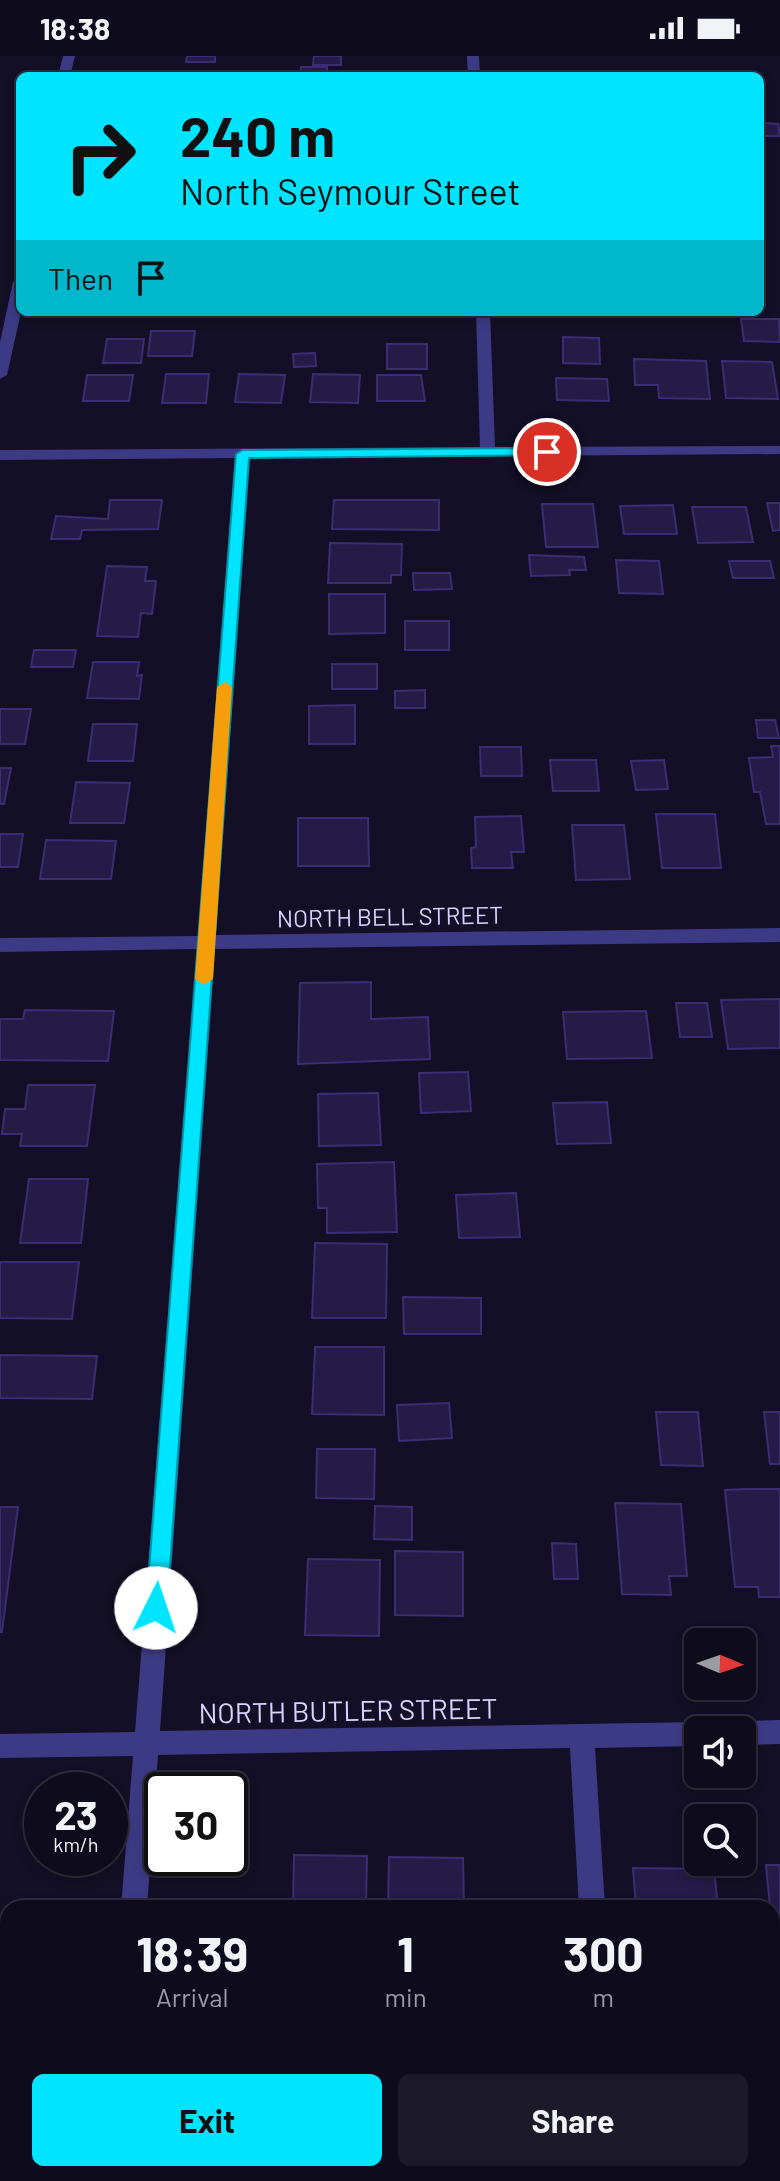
<!DOCTYPE html>
<html lang="en">
<head>
<meta charset="utf-8">
<style>
  :root { --surface:#0e0b1c; --page:#1c1929; --text:#f1f3f6; --muted:#9b9ba3; --line:#2e2b3b; --accent:#00e5ff }
  body { margin:0; font-family:Barlow,sans-serif; background:var(--page); color:var(--text); height:100vh; display:flex; flex-direction:column; font-size:30px; white-space:nowrap }
  * { box-sizing:border-box; margin:0 }
  p { font-size:26px; color:var(--muted) }
  .icon { flex:none; width:44px; height:44px; fill:none; stroke:currentColor; stroke-width:2; stroke-linecap:round; stroke-linejoin:round }
  .map { position:relative; flex:1; overflow:hidden }
  .panel { position:absolute; left:0px; top:1844px; width:780px; height:282px; display:flex; flex-direction:column; background:var(--surface); border-radius:24px 24px 0 0; box-shadow:0 4px 12px #0003,0 0 0 2px var(--line) }
  .panel>* { flex:none }
  .guide { position:absolute; left:16px; top:16px; width:748px; height:244px; border-radius:12px; box-shadow:0 4px 12px #0003,0 0 0 2px var(--line); background:#00e5ff; color:#111; overflow:hidden }
  .needle { width:52px; rotate:92deg }
  .controls { position:absolute; left:684px; top:1572px; display:grid; gap:16px }
  .controls a { display:grid; place-items:center; width:72px; height:72px; border-radius:12px; background:var(--surface); box-shadow:0 4px 12px #0003,0 0 0 2px var(--line); font-size:40px }
  .speed { position:absolute; left:24px; top:1716px; display:flex; gap:16px; font-size:40px; font-weight:700; text-align:center }
  .speed>* { display:grid; place-content:center; width:104px; height:104px; border-radius:50%; background:var(--surface); box-shadow:0 4px 12px #0003,0 0 0 2px var(--line); line-height:1 }
  .speed small { font-size:20px; font-weight:400 }
  .speed .limit { border:4px solid #111; border-radius:12px; background:#fff; color:#111 }
  .pin { position:absolute; display:grid; place-items:center; width:68px; height:68px; color:#fff; margin:-34px; border:4px solid #fff; border-radius:50%; box-shadow:0 2px 8px #0007 }
  .me { position:absolute; width:88px; margin:-44px; rotate:4deg; stroke-linejoin:round; filter:drop-shadow(0 0 6px #0008) }
  .turn { display:flex; align-items:center; gap:28px; height:168px; padding:0 32px; font-size:36px }
  .turn .icon { width:104px; height:104px; stroke-width:2.5 }
  .turn b { display:block; font-size:56px; line-height:68px }
  .then { display:flex; align-items:center; height:76px; padding:0 32px; background:#0003; gap:16px; font-size:30px }
  .eta { display:flex; justify-content:space-evenly; align-items:center; height:136px; text-align:center }
  .eta b { font-size:48px; font-weight:700; line-height:56px }
  .button { display:flex; gap:16px; margin-top:auto; padding:16px 32px }
  .button a { flex:1; height:92px; border-radius:12px; background:var(--accent); color:#111; font-size:32px; font-weight:700; line-height:92px; text-align:center }
  .button a+a { background:var(--page); color:var(--text) }
  .status { display:flex; justify-content:space-between; align-items:center; height:56px; padding:0 40px; background:var(--surface); direction:ltr }
  .status svg { height:22px; fill:currentColor }
  .map>svg:first-child { display:block }
  .building { fill:#241b47; stroke:#3b2d73; stroke-width:2 }
  .lines { fill:none; stroke-linecap:round; stroke-linejoin:round }
  .minor { fill:#3d3a85; fill-rule:evenodd }
  .route { fill:#00e5ff; stroke:#0095a6; stroke-width:2 }
  .slow { fill:#f59e0b }
  .labels { text-anchor:middle; dominant-baseline:central; stroke-width:8; stroke-linejoin:round; paint-order:stroke }
  .street-label { font-size:24px; fill:#d9d4ff; stroke:#130f26 }
  .near-street-label { font-size:28px; fill:#d9d4ff; stroke:#130f26 }
</style>
</head>
<body>
<div class="status"><b>18:38</b><svg viewBox="0 0 49 12"><path d="M0 12V9h3v3zM5 12V6h3v6zM10 12V3h3v9zM15 12V0h3v12zM26 1h20v11H26zM47 4h2v5h-2z"/></svg></div>
<div class="map">
<svg width="780" height="2125" viewBox="0 0 780 2125">
  <rect width="100%" height="100%" fill="#130f26"/>
  <path class="building" d="M187 0H215V6H186Z
    M314 0H341V9H313Z
    M301 11H327V20H300Z
    M151 15H205L204 20H150Z
    M543 16H600L601 20H544Z
    M760 67 778 68 780 80H760Z
    M741 263H779L780 286 744 285Z
    M151 275H195L192 300H148Z
    M563 281 599 282 600 308 563 307Z
    M107 283H144L141 307H103Z
    M387 288H427V313H387Z
    M315 297 316 310 294 311 293 298Z
    M634 303 706 305 710 343 659 342 658 329H635Z
    M722 305 772 306 778 343 726 342Z
    M166 318H209L206 347H162Z
    M239 318 285 319 281 347 235 346Z
    M313 318 360 319 358 347 310 346Z
    M87 319H133L129 345H83Z
    M377 319H421L425 345H377Z
    M556 322 607 323 609 345 557 344Z
    M110 444H162L158 473 82 474 80 483H51L56 460 108 463Z
    M334 444H439V474L332 473Z
    M767 447H780V474L773 475Z
    M542 448H593L598 491H546Z
    M673 449 677 478H624L620 450Z
    M692 451H746L753 486 698 487Z
    M330 487 402 488 401 519H391V527H328Z
    M529 499 584 501 586 514H569L570 519 531 520Z
    M616 504 659 505 663 538 619 537Z
    M729 505H770L774 522H733Z
    M107 510 147 511 145 525H156L152 558 141 557 138 581 97 580Z
    M413 517H450L452 533 414 534Z
    M329 538H385V577L329 578Z
    M405 565H449V594H405Z
    M34 594H76L73 611H31Z
    M93 606H139L137 620 142 619 139 643 87 642Z
    M332 608H377V633H332Z
    M425 634V652H395V635Z
    M355 649V688H309V650Z
    M0 653H31L25 688H0Z
    M756 664H775L779 682H758Z
    M93 668H137L133 705H88Z
    M771 690H780V768H766L760 736H754L749 702 773 701Z
    M480 691H521L522 720H481Z
    M550 704H596L599 735H553Z
    M664 704 668 733 636 734 631 705Z
    M0 712H11L4 748H0Z
    M76 726 130 727 124 767H70Z
    M656 758H715L721 812H662Z
    M521 760 524 796H511L513 812H472L471 792 476 791 475 761Z
    M298 762H368L369 810H298Z
    M572 769H624L630 823 576 824Z
    M0 778H23L18 811H0Z
    M46 784 116 785 111 823H40Z
    M371 926V963L428 961 430 1003 298 1008 300 927Z
    M780 943V992L728 993 721 944Z
    M676 947H707L712 981H680Z
    M25 954 114 955 108 1005 0 1004V963H23Z
    M646 955 652 1002 567 1003 563 956Z
    M468 1016 471 1055 421 1057 419 1017Z
    M28 1029H95L87 1090H20L22 1078H2L5 1053H25Z
    M378 1037 381 1089 319 1090 318 1038Z
    M607 1046 611 1087 557 1088 553 1047Z
    M394 1106 397 1176 327 1177V1152H318L317 1108Z
    M29 1123H88L81 1187H20Z
    M516 1137 520 1181 459 1182 456 1139Z
    M315 1187 387 1188 386 1262H312Z
    M0 1206H79L72 1263 0 1262Z
    M403 1241 481 1242V1278H404Z
    M315 1291H384V1359L312 1358Z
    M0 1299 97 1300 92 1343 0 1342Z
    M449 1347 452 1382 399 1385 397 1349Z
    M656 1356H698L703 1410 661 1409Z
    M764 1356H780V1408H770Z
    M317 1393H375L374 1443 316 1442Z
    M748 1433H780V1541H759L758 1531H735L725 1434Z
    M615 1447 681 1448 687 1520H669L671 1539 622 1538Z
    M375 1450 412 1451V1484L374 1483Z
    M0 1451H18L2 1576H0Z
    M552 1487 576 1488 578 1523H554Z
    M395 1495 463 1496V1560L395 1559Z
    M308 1503 380 1504 379 1580 305 1579Z
    M294 1799 367 1800 366 1852H293Z
    M389 1801 463 1802 464 1852H388Z
    M766 1809H780V1904H775Z
    M633 1812 714 1813 718 1852H636Z
    M0 1972H8L7 2069H0Z
    M370 2118H428V2122H370Z
    M278 2121H356V2125H278Z"/>
  <g class="lines">
    <path class="minor" d="M63 0H75L70 20H58Z
      M467 0H479L480 20H468Z
      M20 222 21 256 7 319 0 323V286L13 226Z
      M476 256H490L495 391 780 390V398L250 402 216 879 780 872V886L215 893 160 1675 698 1666 707 1670 709 1674H698V1690L595 1692 605 1852H579L570 1692 158 1699 147 1852H121L133 1700 0 1702V1678L135 1676 197 893 0 896V882L198 880 235 402 0 404V394L480 391Z
      M780 1664V1688L742 1689V1674H731L733 1669 742 1665Z
      M100 2118H128V2125H100Z
      M592 2118H620L621 2125H593Z"/>
  </g>
  <path class="route" d="M547 392 551 393V399L249 402 167 1552 164 1559 156 1562 149 1559 146 1552 236 398 243 394Z"/>
  <path class="slow" d="M225 626 232 631 213 923 204 929 195 923 217 631Z"/>
  <g class="labels">
    <g class="street-label">
      <text transform="translate(390 860) rotate(-1)">NORTH BELL STREET</text>
    </g>
    <g class="near-street-label">
      <text transform="translate(348 1654) rotate(-1)">NORTH BUTLER STREET</text>
    </g>
  </g>
</svg>
<div class="controls">
<a><svg class="needle" viewBox="-14 -14 28 28"><path d="M0-13l5 13h-10z" fill="#e53935"/><path d="M0 13l5-13h-10z" fill="#9b9ba3"/></svg></a>
<a><svg class="icon" aria-label="sound" viewBox="0 0 24 24"><path d="M4 9h4l5-4v14l-5-4H4zM17 9q2 3 0 6"/></svg></a>
<a><svg class="icon" aria-label="search" viewBox="0 0 24 24"><circle cx="10" cy="10" r="6"/><path d="M15 15l6 6"/></svg></a>
</div>
<div class="speed"><div>23<small>km/h</small></div><div class="limit">30</div></div>
<div class="pin" style="left:547px;top:396px;background:#d93025"><svg class="icon" aria-label="arrive" viewBox="0 0 24 24"><path d="M6 21V4h12l-3 4 3 4H6"/></svg></div>
<svg class="me" style="left:156px;top:1552px" viewBox="-20 -20 40 40"><circle r="19" fill="#fff"/><path d="M0-13L10 11 0 6-10 11z" fill="#00e5ff"/></svg>
<div class="guide">
<div class="turn"><svg class="icon" aria-label="right" viewBox="0 0 24 24"><path d="M7 20v-9h11M14 6l5 5-5 5"/></svg><div><b>240 m</b>North Seymour Street</div></div>
<div class="then">Then<svg class="icon" aria-label="arrive" viewBox="0 0 24 24"><path d="M6 21V4h12l-3 4 3 4H6"/></svg></div>
</div>
<section class="panel">
<div class="eta">
<div><b>18:39</b><p>Arrival</p></div>
<div><b>1</b><p>min</p></div>
<div><b>300</b><p>m</p></div>
</div>
<div class="button"><a>Exit</a><a>Share</a></div>
</section>
</div>
</body>
</html>
